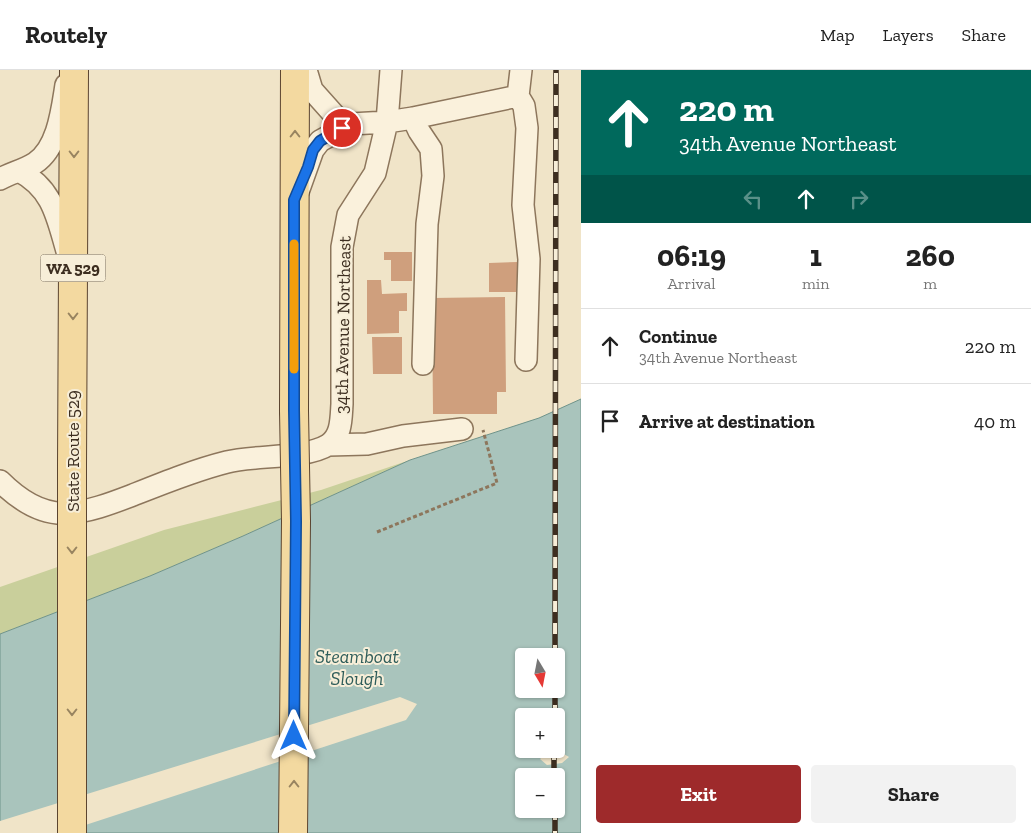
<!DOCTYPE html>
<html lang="en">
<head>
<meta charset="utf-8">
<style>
  :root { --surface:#fff; --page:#f2f2f2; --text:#222; --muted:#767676; --line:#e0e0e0; --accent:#9e2a2b }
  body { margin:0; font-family:"Zilla Slab",serif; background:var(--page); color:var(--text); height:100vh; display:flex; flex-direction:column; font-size:19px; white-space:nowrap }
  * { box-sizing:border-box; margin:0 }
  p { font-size:16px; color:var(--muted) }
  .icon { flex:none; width:28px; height:28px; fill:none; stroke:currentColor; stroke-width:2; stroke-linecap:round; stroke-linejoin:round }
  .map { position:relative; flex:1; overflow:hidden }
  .details { display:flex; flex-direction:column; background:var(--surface); width:450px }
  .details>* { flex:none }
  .hud { background:#00695c; color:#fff; overflow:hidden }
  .needle { width:32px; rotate:170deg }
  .controls { position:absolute; left:515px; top:578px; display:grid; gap:10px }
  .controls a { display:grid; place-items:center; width:50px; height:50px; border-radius:5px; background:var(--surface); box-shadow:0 1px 4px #0004; font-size:25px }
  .pin { position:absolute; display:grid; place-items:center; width:42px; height:42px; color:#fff; margin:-21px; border:2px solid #fff; border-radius:50%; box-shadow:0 1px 5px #0007 }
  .me { position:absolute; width:55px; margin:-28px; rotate:0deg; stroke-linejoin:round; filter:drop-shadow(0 0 4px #0008) }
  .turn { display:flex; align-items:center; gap:18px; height:105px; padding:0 15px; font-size:22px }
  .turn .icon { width:65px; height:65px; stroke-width:2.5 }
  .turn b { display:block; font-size:35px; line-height:42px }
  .lanes { display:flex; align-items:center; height:48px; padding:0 15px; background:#0003; justify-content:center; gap:25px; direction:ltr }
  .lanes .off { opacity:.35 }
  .eta { display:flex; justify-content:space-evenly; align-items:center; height:85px; text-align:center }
  .eta b { font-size:30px; font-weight:800; line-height:35px }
  .primary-button { display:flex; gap:10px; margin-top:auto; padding:10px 15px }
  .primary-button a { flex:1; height:58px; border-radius:5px; background:var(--accent); color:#fff; font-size:20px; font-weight:800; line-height:58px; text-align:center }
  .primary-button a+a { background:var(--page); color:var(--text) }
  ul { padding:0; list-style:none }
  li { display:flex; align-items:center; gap:15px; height:75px; padding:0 15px; border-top:1px solid var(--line) }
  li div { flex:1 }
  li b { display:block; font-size:19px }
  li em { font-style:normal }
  header { display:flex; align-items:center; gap:30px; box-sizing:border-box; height:70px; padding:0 25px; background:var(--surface); border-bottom:1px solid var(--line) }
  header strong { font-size:24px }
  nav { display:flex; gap:28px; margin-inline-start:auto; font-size:18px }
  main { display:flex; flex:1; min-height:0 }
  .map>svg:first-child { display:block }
  .green { fill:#c9cf9b }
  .water { fill:#a9c4bc; stroke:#6f938a; fill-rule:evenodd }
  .pier { fill:#f0e4c8 }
  .building { fill:#cf9f7d }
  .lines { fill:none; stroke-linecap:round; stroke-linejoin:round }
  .minor-casing { stroke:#8d765c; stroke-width:24 }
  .major-casing { stroke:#5b4430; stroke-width:30 }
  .path { stroke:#8d765c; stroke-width:3; stroke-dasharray:4 2.5; stroke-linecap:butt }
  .minor { stroke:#faf1dc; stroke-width:21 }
  .major { stroke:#f3d9a0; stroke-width:28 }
  .rail-casing { stroke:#3d2e20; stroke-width:5.5 }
  .rail { stroke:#f7eed8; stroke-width:4; stroke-dasharray:11; stroke-linecap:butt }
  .major-bridge-casing { stroke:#5b4430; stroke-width:30; stroke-linecap:butt }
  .major-bridge { stroke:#f3d9a0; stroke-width:28 }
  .oneway { stroke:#988460 }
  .route-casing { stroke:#114b97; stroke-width:12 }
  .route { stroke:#1a73e8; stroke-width:9 }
  .slow { stroke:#f59e0b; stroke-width:9 }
  .labels { text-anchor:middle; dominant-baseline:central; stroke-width:4; stroke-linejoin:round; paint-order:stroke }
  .shield { fill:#f7eed8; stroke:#756857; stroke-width:1 }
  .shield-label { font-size:16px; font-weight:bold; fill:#3d2e20 }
  .street-label { font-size:18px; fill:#3d2e20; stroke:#f7eed8 }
  .water-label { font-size:19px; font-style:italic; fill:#2f5d5a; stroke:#f7eed8 }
</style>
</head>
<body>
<header>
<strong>Routely</strong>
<nav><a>Map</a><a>Layers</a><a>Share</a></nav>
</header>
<main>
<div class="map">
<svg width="581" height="763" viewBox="0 0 581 763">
  <rect width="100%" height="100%" fill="#f0e4c8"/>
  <path class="green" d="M410 390 243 466 150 506 0 564V517L164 460 321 420Z"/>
  <path class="water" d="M581 329V763H0V564L150 506 243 466 410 390 539 348ZM524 586H556V619H524ZM524 646H556V679H524ZM524 706H556V739H524Z"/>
  <path class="pier" d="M400 627 417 634 406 650 61 763H0V751Z
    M562 683 569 687 562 693 547 695 540 689 544 685Z"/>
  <path class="building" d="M384 182H412V211H391V190H384Z
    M518 192V222H489V193Z
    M367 210H381L382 224 407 223V241H399V263L367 264Z
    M505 227 506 322H497V344H433L432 228Z
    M372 267H402V304H373Z"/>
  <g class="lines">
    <defs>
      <path id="minor" d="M391 0 387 52 413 48 518 26 521 0
        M518 26 524 36 527 58 523 135 529 189 526 290
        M413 48 419 61 431 79 433 106 427 154 423 294
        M19 101C53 119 57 147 67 181
        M0 109C11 103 24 100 35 93 58 78 62 40 66 15
        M298 122 313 80 320 71 351 54
        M328 375 367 374 403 366 462 359
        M0 411C17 428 41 445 67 443 89 442 112 433 133 425 163 413 195 400 227 392 254 385 305 389 328 375 342 366 341 348 342 334V177L348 145 375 103 387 52 351 54 337 48 312 20 306 0"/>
      <path id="major" d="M294 341 295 0
        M72 396 74 0"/>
    </defs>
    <use href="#minor" class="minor-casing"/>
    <use href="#major" class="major-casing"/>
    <path class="path" d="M377 462 497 413 483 360"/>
    <use href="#minor" class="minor"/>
    <use href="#major" class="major"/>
    <defs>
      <path id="rail" d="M555 586 556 0
        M555 646V619
        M554 679V706
        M555 739V763"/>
    </defs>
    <use href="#rail" class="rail-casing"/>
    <use href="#rail" class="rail"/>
    <defs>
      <path id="major-bridge" d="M72 763V396
        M293 763 296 451 294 341"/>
    </defs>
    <use href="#major-bridge" class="major-bridge-casing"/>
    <use href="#major-bridge" class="major-bridge"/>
  </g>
  <defs><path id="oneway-chevron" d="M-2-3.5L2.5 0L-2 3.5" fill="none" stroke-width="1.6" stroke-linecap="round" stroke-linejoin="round" transform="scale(1.25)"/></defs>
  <g class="oneway">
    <use href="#oneway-chevron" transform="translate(295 64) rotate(-90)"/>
    <use href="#oneway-chevron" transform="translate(74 84) rotate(90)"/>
    <use href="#oneway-chevron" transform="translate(73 246) rotate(90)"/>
    <use href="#oneway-chevron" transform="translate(72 480) rotate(90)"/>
    <use href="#oneway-chevron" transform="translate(72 642) rotate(90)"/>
    <use href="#oneway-chevron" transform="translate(294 714) rotate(-90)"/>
  </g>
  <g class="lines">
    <defs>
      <path id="route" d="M294 666 296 451 294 340V130L308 97 313 80 320 71 342 58"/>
    </defs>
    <use href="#route" class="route-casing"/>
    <use href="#route" class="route"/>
    <path class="slow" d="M294 299V174"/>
  </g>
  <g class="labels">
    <rect class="shield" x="40.5" y="184.5" width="65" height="27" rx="4"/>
    <g class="shield-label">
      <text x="73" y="198">WA 529</text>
    </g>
    <g class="street-label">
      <text transform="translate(343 255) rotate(-89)">34th Avenue Northeast</text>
      <text transform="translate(73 381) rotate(-90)">State Route 529</text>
    </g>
    <g class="water-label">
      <text x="357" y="586">Steamboat<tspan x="357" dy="22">Slough</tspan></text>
    </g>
  </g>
</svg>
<div class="controls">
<a><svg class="needle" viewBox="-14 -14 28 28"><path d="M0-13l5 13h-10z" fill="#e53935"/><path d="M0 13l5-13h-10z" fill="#767676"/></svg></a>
<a>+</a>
<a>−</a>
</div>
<div class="pin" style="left:342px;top:58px;background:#d93025"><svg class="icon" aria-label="arrive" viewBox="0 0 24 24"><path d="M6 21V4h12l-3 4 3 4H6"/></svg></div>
<svg class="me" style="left:294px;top:666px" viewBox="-20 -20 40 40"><path d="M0-17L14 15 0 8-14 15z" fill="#1a73e8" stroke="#fff" stroke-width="4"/></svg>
</div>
<section class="details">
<div class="hud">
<div class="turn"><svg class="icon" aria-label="ahead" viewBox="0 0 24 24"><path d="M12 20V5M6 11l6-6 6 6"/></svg><div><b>220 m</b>34th Avenue Northeast</div></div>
<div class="lanes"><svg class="icon off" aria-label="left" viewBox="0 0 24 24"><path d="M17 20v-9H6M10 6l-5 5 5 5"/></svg><svg class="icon" aria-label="ahead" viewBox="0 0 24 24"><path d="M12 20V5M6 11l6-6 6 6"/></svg><svg class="icon off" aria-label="right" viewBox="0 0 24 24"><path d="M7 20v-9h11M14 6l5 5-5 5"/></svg></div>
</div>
<div class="eta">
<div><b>06:19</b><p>Arrival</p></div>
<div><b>1</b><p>min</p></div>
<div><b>260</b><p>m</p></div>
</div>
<ul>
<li><svg class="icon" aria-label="ahead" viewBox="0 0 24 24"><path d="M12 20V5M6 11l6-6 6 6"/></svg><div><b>Continue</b><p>34th Avenue Northeast</p></div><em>220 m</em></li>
<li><svg class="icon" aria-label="arrive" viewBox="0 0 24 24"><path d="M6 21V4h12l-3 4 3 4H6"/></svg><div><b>Arrive at destination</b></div><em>40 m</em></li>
</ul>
<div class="primary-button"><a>Exit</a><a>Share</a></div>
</section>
</main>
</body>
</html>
